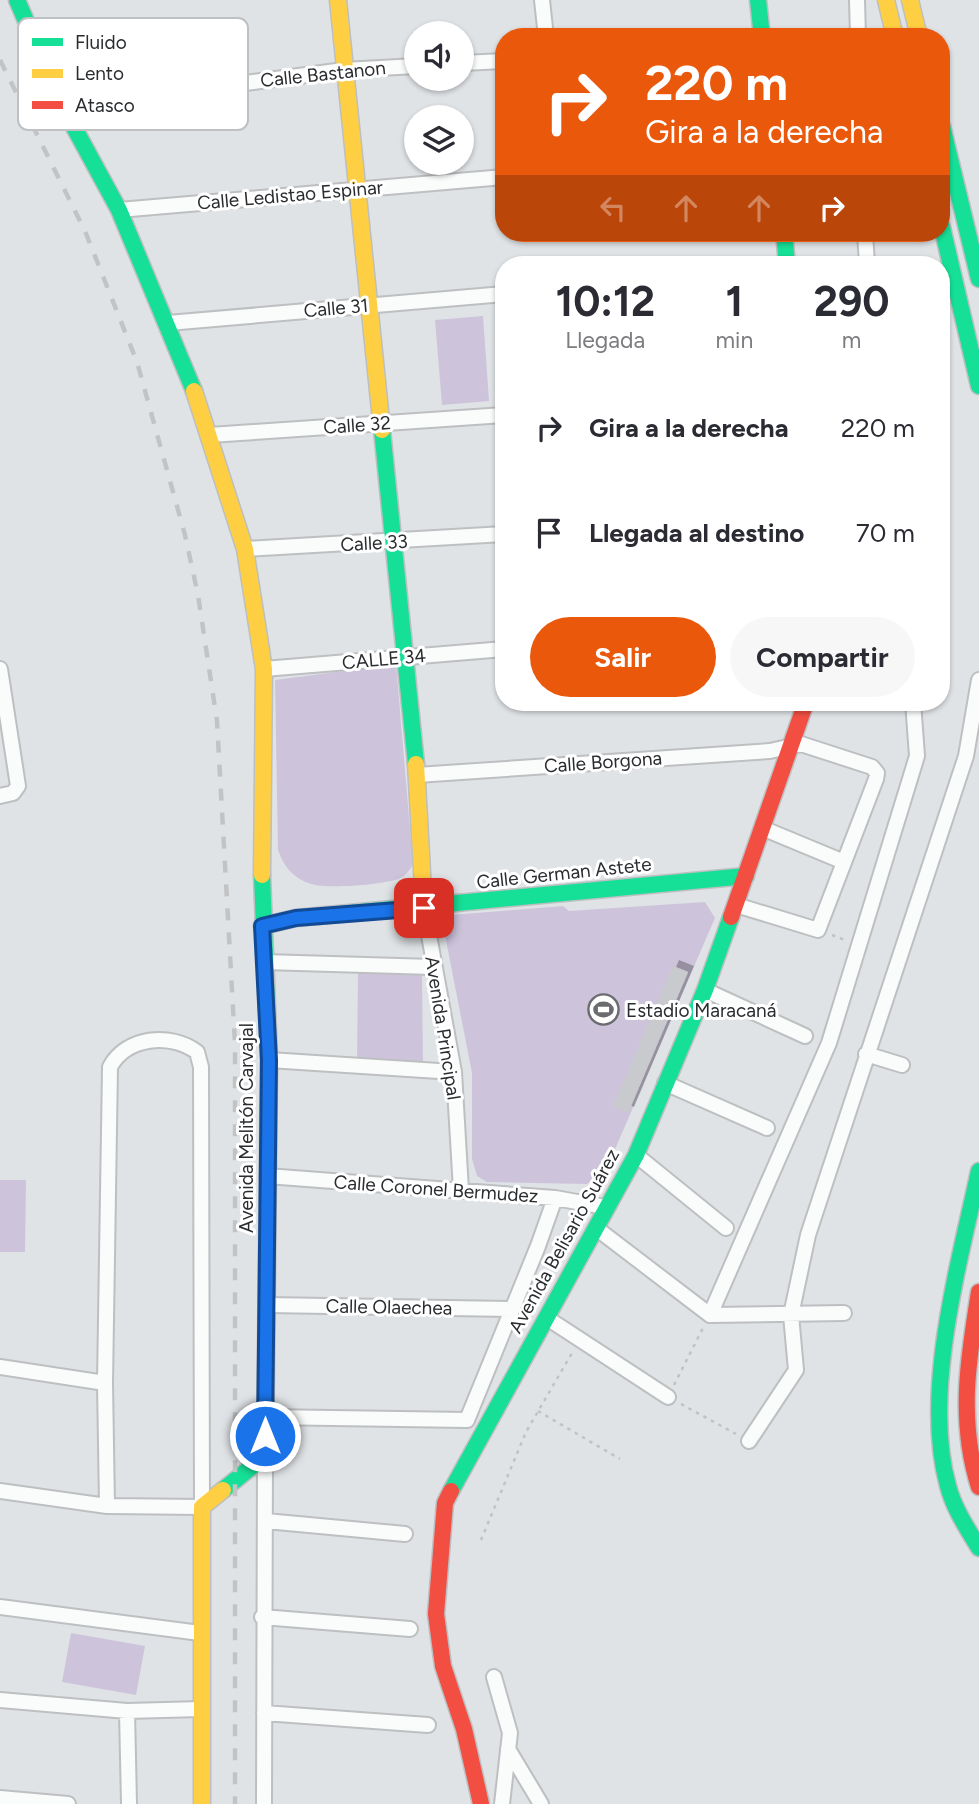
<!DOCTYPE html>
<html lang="es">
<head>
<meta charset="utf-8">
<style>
  :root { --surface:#fff; --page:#f7f7f7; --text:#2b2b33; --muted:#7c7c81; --accent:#ea580c }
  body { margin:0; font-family:Figtree,sans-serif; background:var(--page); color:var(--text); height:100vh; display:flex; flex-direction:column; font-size:26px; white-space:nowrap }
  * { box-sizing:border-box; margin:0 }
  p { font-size:23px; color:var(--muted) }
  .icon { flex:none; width:38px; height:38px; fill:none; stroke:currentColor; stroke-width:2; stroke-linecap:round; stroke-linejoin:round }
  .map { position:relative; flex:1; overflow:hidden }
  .panel { position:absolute; left:495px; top:256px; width:455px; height:455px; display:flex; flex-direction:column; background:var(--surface); border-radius:28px; box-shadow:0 2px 5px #0004 }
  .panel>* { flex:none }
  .top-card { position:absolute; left:495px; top:28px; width:455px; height:214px; border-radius:28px; box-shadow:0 2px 5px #0004; background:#ea580c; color:#fff; overflow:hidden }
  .fabs { position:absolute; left:404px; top:21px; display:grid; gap:14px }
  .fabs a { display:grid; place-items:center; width:70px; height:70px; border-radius:50%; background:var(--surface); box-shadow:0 2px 5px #0004; font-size:35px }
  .pin { position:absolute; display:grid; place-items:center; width:60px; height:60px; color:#fff; margin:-30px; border-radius:14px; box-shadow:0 4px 10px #0006 }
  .me { position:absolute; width:77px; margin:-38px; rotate:0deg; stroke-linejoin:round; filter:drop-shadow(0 0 5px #0008) }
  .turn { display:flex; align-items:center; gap:24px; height:147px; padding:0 35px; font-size:32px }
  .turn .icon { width:91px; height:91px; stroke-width:2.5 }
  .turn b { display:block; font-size:49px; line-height:60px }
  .lanes { display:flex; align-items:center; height:66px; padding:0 35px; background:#0003; justify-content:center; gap:35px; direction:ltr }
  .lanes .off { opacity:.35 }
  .eta { display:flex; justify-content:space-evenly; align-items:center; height:119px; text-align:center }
  .eta b { font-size:42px; font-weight:700; line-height:49px }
  .cta { display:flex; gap:14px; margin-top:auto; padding:14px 35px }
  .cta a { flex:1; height:80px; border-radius:42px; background:var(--accent); color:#fff; font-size:28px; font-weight:700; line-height:80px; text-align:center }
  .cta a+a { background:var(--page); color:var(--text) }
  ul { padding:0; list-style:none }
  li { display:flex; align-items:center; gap:21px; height:105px; padding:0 35px }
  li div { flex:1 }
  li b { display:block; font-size:26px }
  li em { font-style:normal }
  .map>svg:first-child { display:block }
  .green { fill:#cdc4dc }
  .building { fill:#c9cacd; filter:url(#shadow) }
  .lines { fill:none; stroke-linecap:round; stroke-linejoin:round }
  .street-casing { stroke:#bdbfc1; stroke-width:18 }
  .fast-casing { stroke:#bdbfc1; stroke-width:19 }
  .slow-casing { stroke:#bdbfc1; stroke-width:19 }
  .jam-casing { stroke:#bdbfc1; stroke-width:19 }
  .path { stroke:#c1c2c4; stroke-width:2.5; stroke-dasharray:3.5 5; stroke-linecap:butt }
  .street { stroke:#fafbfb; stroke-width:14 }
  .fast { stroke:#16e098; stroke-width:16 }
  .slow { stroke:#ffcf43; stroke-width:16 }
  .jam { stroke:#f24e42; stroke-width:16 }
  .rail { stroke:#c2c3c4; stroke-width:4.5; stroke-dasharray:12 12; stroke-linecap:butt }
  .route-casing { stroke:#114b97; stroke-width:18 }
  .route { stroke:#1a73e8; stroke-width:12 }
  .labels { text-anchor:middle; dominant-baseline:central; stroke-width:6; stroke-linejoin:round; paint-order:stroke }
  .street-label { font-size:19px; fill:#2a2c2f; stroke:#fff }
  .poi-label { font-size:19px; fill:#2a2c2f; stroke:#fff; text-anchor:start }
  .key { fill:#fff; stroke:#bfc0c1; stroke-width:2 }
  .key-label { font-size:19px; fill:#2a2c2f }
</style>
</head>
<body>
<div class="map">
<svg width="979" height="1804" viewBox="0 0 979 1804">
  <defs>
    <filter id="shadow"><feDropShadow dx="6" dy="-6" stdDeviation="0" flood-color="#0004"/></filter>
  </defs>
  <rect width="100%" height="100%" fill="#e0e3e6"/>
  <path class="green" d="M483 316 489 401 442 405 435 320Z
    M396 664 413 864C409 871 406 876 398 879 381 885 327 889 311 884 294 879 283 866 278 850L275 680Z
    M705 902 715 918 606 1170 587 1184 487 1182 477 1176 472 1159V1073L443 925 451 915 563 906 569 911Z
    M358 971 422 972 423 1064 357 1062Z
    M0 1180H26L25 1252H0Z
    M71 1633 145 1646 136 1695 62 1682Z"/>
  <path class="building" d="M673 966 688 972 628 1113 613 1106Z"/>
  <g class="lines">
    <defs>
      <path id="street" d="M542 0 546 37
        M857 0 858 37
        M462 63 504 61
        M63 107 344 70 416 66
        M119 210 504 177
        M865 233 867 264
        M168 323 504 294
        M210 435 504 415
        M245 549 504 534
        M0 669 18 786 13 793 0 796
        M264 669 504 649
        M417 775 770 751 801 744 872 767 877 773 876 779 818 930 736 905
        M762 828 844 862
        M424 908 454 1072 461 1190
        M264 962 433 967
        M705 990 805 1036
        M866 1054 902 1065
        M269 1060 454 1072
        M665 1083 767 1128
        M636 1155 726 1228
        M267 1176 555 1198 605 1207
        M596 1228 710 1315 844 1313
        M267 1305 511 1309
        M710 1315 829 1043 917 756 913 702
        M547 1318 668 1397
        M0 1367 105 1383
        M265 1417 467 1420 538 1246 555 1198
        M749 1441 796 1370 791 1315 808 1235 966 756 979 680
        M0 1491 107 1506 202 1507 201 1067 197 1052C170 1032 126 1037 110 1067L105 1383 107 1506
        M266 1521 405 1534
        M0 1607 200 1633
        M262 1617 410 1629
        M494 1677 510 1733 502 1804
        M0 1700 127 1711 201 1709
        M127 1711 129 1804
        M264 1713 428 1725
        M508 1749 541 1804
        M0 1798 68 1804
        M264 1804 265 1456"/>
      <path id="fast" d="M17 0 63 107 119 210 194 391
        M758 0 762 37
        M942 126 979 279
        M942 227 979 386
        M784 233 787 264
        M382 430 416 764
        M262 926 296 918 746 876
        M979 1171C959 1264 922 1394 948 1486 954 1509 967 1528 979 1548
        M223 1490 265 1456 269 1060 262 875
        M451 1491 636 1155 705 990 731 917"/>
      <path id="slow" d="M338 0 382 430
        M886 0 895 37
        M910 0 919 37
        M194 391 245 549 264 669 262 875
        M416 764 424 908
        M202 1804V1507L223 1490"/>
      <path id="jam" d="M731 917 806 702
        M979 1292C968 1359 958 1421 979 1487
        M451 1491 445 1503 436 1614 443 1666 464 1729 481 1804"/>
    </defs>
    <use href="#street" class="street-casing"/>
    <use href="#fast" class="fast-casing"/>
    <use href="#slow" class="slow-casing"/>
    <use href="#jam" class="jam-casing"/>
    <path class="path" d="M832 935 845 940
      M674 1385 703 1328
      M681 1404 736 1434
      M538 1411 620 1459
      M481 1540 526 1432 572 1353"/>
    <use href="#street" class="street"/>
    <use href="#fast" class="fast"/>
    <use href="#slow" class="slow"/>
    <use href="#jam" class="jam"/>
    <path class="rail" d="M0 60 85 231 137 362 185 535 198 595 217 721 235 1044V1804"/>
  </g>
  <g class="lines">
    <defs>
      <path id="route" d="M265 1436 269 1060 262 926 296 918 424 908"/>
    </defs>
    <use href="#route" class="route-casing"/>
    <use href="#route" class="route"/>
  </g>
  <defs>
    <symbol id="stadium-ring" viewBox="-11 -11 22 22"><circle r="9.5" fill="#fff" stroke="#6a6c6f" stroke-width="1.5"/><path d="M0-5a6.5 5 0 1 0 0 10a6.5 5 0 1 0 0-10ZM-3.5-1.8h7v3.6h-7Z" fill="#6a6c6f"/></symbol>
  </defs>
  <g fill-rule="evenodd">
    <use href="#stadium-ring" x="586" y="992" width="35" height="35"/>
  </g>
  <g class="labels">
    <g class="street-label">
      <text transform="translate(323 74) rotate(-6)">Calle Bastanon</text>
      <text transform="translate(290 195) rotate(-5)">Calle Ledistao Espinar</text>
      <text transform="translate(336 308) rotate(-5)">Calle 31</text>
      <text transform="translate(357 425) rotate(-4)">Calle 32</text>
      <text transform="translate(374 543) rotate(-3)">Calle 33</text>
      <text transform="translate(384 659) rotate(-5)">CALLE 34</text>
      <text transform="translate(603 762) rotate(-4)">Calle Borgona</text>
      <text transform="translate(564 873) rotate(-6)">Calle German Astete</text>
      <text transform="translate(443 1028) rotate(81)">Avenida Principal</text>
      <text transform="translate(246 1128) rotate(-90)">Avenida Melitón Carvajal</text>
      <text transform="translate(436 1189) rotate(4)">Calle Coronel Bermudez</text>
      <text transform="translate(564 1241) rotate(-61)">Avenida Belisario Suárez</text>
      <text transform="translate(389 1307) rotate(1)">Calle Olaechea</text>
    </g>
    <g class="poi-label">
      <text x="626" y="1010">Estadio Maracaná</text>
    </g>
  </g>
  <rect x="18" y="18" width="230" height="112" rx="10" class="key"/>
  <rect x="32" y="38" width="31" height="8" fill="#16e098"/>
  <rect x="32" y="69" width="31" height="9" fill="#ffcf43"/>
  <rect x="32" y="101" width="31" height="8" fill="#f24e42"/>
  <g class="key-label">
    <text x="75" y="49">Fluido</text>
    <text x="75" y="80">Lento</text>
    <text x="75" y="112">Atasco</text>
  </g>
</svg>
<div class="fabs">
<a><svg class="icon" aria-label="sound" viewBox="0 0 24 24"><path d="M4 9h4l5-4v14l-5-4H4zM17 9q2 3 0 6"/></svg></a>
<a><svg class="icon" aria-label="layers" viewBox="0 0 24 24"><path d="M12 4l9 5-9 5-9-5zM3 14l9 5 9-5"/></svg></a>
</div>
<div class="pin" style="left:424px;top:908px;background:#d93025"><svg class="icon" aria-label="arrive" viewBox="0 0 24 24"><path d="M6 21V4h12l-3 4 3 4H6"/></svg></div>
<svg class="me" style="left:265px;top:1436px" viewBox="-20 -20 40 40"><circle r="17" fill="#1a73e8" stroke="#fff" stroke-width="3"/><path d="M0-11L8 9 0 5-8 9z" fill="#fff"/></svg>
<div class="top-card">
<div class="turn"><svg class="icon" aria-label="right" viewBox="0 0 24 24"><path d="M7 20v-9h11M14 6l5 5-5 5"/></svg><div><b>220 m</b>Gira a la derecha</div></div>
<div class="lanes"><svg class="icon off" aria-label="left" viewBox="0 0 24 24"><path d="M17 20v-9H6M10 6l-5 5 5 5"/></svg><svg class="icon off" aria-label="ahead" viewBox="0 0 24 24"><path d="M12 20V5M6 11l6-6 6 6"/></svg><svg class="icon off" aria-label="ahead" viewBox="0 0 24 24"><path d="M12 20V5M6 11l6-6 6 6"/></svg><svg class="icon" aria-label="right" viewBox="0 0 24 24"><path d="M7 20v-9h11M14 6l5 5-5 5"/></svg></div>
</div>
<section class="panel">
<div class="eta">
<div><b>10:12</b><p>Llegada</p></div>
<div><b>1</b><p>min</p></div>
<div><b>290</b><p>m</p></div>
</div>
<ul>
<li><svg class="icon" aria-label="right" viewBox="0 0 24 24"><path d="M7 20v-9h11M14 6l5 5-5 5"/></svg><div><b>Gira a la derecha</b></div><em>220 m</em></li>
<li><svg class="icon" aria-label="arrive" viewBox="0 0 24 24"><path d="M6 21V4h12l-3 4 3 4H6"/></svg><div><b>Llegada al destino</b></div><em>70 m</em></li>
</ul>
<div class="cta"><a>Salir</a><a>Compartir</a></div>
</section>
</div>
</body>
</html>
